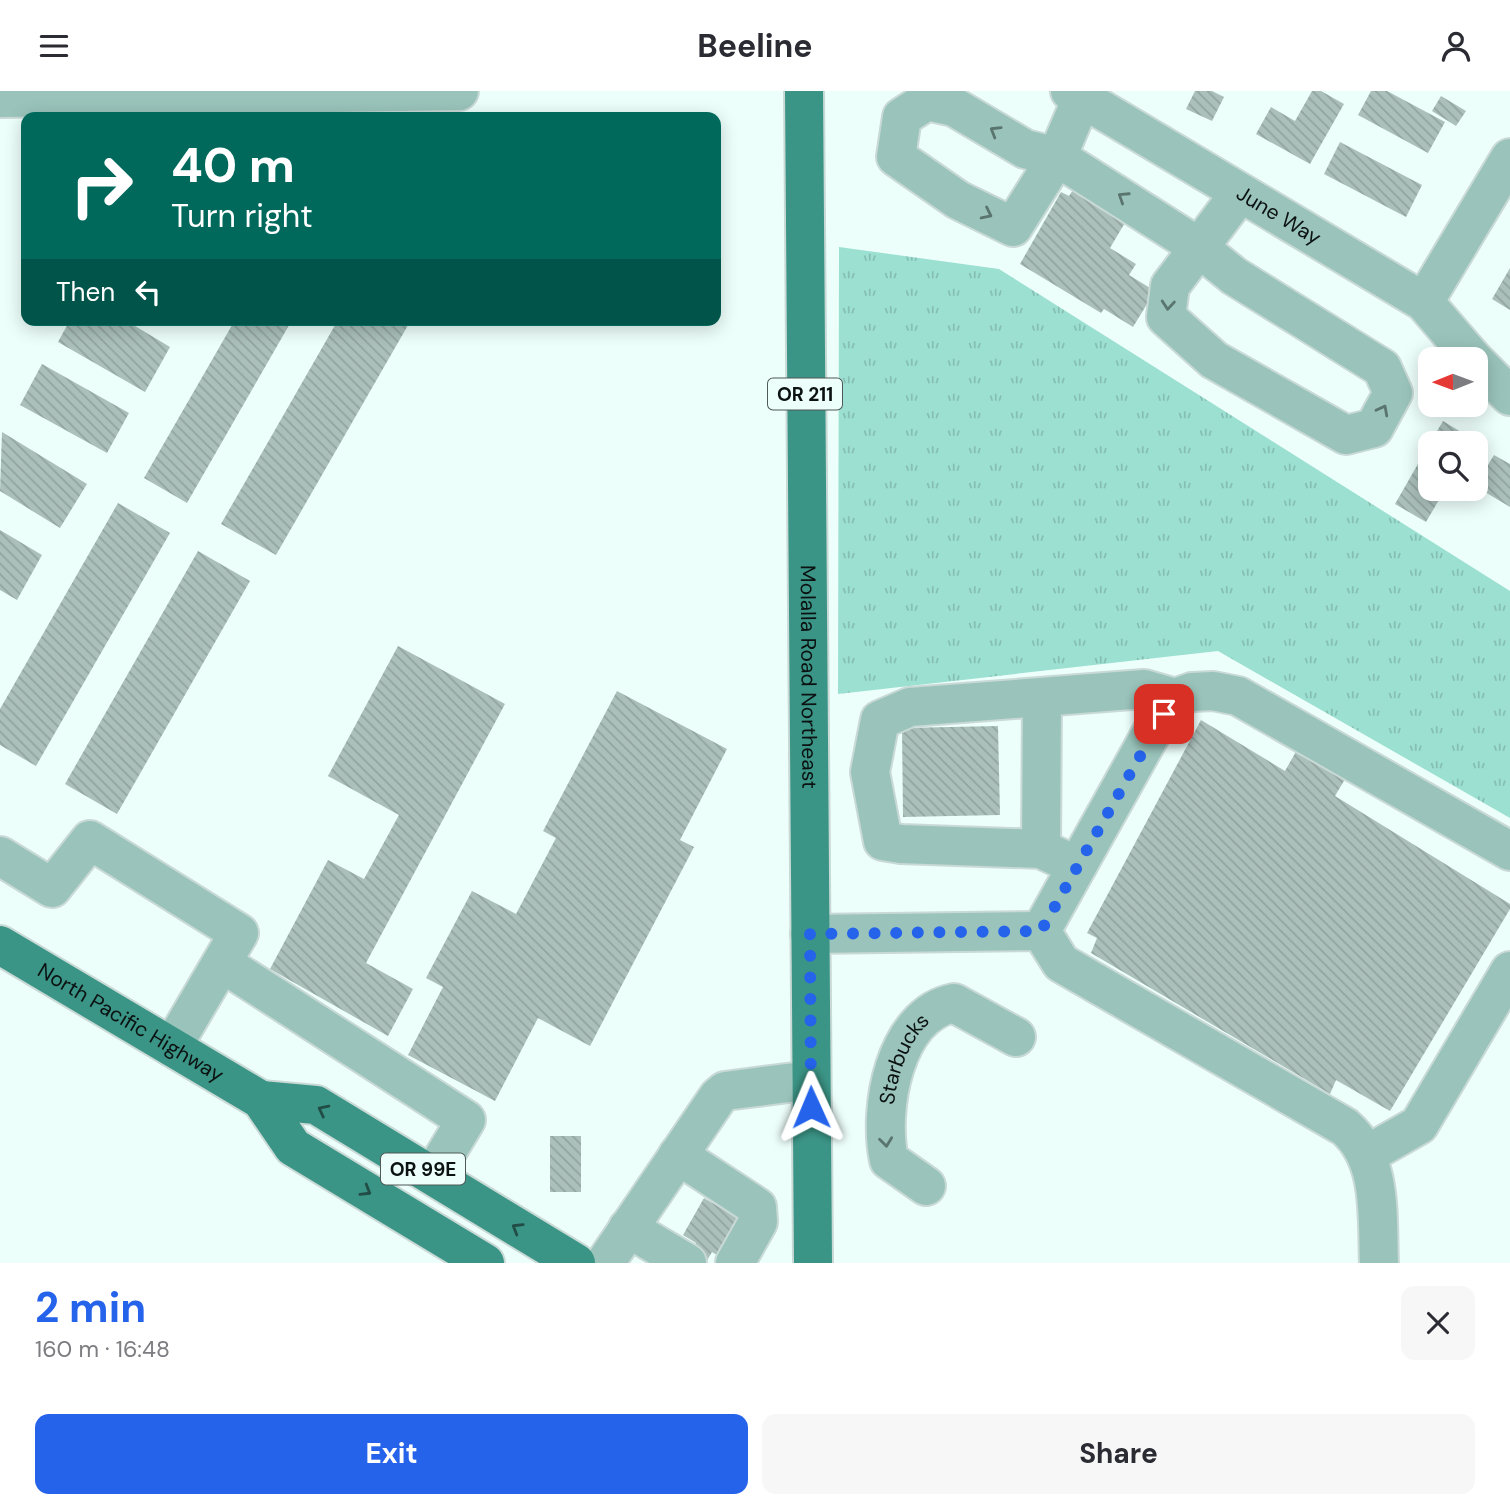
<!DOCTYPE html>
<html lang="en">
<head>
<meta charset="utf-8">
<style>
  :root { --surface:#fff; --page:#f7f7f7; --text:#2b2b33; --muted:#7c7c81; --accent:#2563eb }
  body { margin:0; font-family:"DM Sans",sans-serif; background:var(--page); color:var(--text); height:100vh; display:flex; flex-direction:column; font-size:26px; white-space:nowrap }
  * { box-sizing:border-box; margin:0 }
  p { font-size:23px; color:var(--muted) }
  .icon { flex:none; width:38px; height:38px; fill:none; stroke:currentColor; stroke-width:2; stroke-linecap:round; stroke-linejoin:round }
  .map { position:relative; height:1172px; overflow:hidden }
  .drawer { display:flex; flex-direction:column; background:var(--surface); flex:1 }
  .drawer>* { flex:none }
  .banner { position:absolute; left:21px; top:21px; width:700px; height:214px; border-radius:14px; box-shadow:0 4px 18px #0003; background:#00695c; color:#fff; overflow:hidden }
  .needle { width:46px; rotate:269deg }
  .controls { position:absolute; left:1418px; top:256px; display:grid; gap:14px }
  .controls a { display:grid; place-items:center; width:70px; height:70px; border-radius:14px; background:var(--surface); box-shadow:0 4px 18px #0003; font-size:35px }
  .pin { position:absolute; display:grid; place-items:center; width:60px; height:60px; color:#fff; margin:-30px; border-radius:14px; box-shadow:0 4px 10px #0006 }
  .me { position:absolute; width:77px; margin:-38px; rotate:359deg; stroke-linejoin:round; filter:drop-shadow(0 0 5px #0008) }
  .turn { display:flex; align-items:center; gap:24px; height:147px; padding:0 35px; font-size:32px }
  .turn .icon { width:91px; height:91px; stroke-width:2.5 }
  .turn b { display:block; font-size:49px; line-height:60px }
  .then { display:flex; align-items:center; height:66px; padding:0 35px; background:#0003; gap:14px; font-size:26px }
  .round { display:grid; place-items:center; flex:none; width:74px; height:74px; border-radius:14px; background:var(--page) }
  .head { display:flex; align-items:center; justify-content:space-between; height:119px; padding:0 35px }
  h1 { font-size:42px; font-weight:700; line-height:52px; color:var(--accent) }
  .button { display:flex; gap:14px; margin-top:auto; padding:14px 35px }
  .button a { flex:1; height:80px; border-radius:14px; background:var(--accent); color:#fff; font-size:28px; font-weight:700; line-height:80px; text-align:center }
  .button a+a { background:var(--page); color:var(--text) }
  header { display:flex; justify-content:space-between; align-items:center; height:91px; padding:0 35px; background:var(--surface); font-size:32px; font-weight:700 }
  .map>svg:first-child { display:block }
  .grass { fill:url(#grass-tufts) }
  .building { fill:url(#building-back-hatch) }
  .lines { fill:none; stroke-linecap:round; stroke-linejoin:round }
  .minor-casing { stroke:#c9d9d6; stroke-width:42 }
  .major-casing { stroke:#c9d9d6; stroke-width:42 }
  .minor { stroke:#9ac4bb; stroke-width:38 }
  .major { stroke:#3b9586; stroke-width:38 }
  .oneway { stroke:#5a746e }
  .oneway2 { stroke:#214d46 }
  .route { stroke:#2563eb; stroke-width:12; stroke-dasharray:0 21.6 }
  .labels { text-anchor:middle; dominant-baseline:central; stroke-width:6; stroke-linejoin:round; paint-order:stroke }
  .shield { fill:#edfffb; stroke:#4f5957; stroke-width:2 }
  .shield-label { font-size:19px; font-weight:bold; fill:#0b1211 }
  .street-label { font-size:21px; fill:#0b1211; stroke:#edfffb }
</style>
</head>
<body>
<header><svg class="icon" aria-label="menu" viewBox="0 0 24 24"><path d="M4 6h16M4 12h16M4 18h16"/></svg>Beeline<svg class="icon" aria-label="person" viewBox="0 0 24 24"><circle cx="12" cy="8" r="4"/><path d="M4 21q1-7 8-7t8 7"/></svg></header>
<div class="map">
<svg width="1510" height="1172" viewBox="0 0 1510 1172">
  <defs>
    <pattern id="grass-tufts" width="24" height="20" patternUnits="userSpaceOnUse" patternTransform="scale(1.75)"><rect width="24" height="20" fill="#9ce0d2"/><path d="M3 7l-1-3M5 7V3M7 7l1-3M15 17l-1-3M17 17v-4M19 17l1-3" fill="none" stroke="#85bfb3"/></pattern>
    <pattern id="building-back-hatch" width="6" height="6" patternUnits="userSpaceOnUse" patternTransform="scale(1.75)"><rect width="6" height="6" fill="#abc0bb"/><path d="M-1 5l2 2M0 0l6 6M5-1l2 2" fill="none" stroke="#92a4a0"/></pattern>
  </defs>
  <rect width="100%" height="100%" fill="#edfffb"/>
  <path class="grass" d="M839 156 999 178 1510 500V727L1218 560 838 603Z"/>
  <path class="building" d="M1195 0H1212L1224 6 1212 30 1186 18Z
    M1312 0H1321L1344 13 1310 73 1256 43 1271 16 1295 30Z
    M1371 0H1387L1445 31 1428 62 1358 24Z
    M1441 5 1466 20 1456 35 1432 20Z
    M1340 51 1422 94 1406 126 1324 83Z
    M1077 93 1129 125 1110 157 1136 173 1129 184 1155 200 1133 236 1104 218 1101 222 1020 173 1061 101 1069 105Z
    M1510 177V219L1492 208Z
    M70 229H125L170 256 145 301 58 251Z
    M235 229H292L187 412 144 387Z
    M338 229H411L276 464 221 433Z
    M42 273 129 322 107 362 20 314Z
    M1443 330 1474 349 1472 352H1430Z
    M2 341 87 393 60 437 0 400Z
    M1430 352V397H1446L1426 431 1395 413Z
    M1494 364 1510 373V416L1475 395Z
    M118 412 170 442 36 675 0 654V618Z
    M0 439 42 464 17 509 0 499Z
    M198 460 250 490 117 723 65 693Z
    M398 555 505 613 366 872 413 898 388 945 270 878 328 769 364 788 399 724 328 685Z
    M617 600 727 658 680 749 694 756 590 955 538 927 495 1010 408 964 443 896 426 887 472 800 516 823 556 747 543 740Z
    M1201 629 1285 680 1302 650 1351 678 1335 705 1510 813V818L1390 1020 1336 989 1330 1003 1091 862 1097 847 1087 842Z
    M998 635 1000 724 903 726 902 637Z
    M550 1045H581V1101H550Z
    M704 1107 743 1130 726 1170 712 1161 706 1171 691 1162 696 1152 683 1144Z"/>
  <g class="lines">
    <defs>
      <g id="minor">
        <path id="s1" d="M1070 0 1424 211 1473 268"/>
        <path d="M0 7 459 0"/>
        <path d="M1082 7 1057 66 1013 136 958 109 896 66 902 26 927 10 954 16 1025 58 1057 66 1197 155 1234 185 1382 277 1393 302 1374 337 1346 344 1214 269 1166 226 1170 195 1240 102"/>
        <path d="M1424 211 1510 67"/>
        <path d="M1475 270 1510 305"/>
        <path d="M1041 758 1042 606"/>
        <path d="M0 765 52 797 90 749 239 842 172 956"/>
        <path d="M1077 775 1041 758 901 753 883 750 870 681 880 629 910 616 1144 598 1175 607"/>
        <path d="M1041 840 1153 639 1175 607 1192 601 1213 600 1238 605 1510 760"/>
        <path d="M810 843 1041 840 1061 872 1345 1036C1383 1069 1377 1125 1379 1172"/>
        <path d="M222 872 466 1029 433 1084"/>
        <path d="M1368 1063 1419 1034 1510 880"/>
        <path d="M678 1064 757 1116 758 1131 735 1172"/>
        <path id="s2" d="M926 1095 889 1069C878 1018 894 924 954 912L1016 946"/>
        <path d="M628 1137 687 1172"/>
        <path d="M605 1172 718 1006 725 1000 811 989"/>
      </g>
      <g id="major">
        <path id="s3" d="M804 0 813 1172"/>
        <path id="s4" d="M0 854 261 1009 293 1056 485 1172"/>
        <path d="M261 1009 316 1014 576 1172"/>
      </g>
    </defs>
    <use href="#minor" class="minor-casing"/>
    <use href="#major" class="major-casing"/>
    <use href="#minor" class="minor"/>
    <use href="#major" class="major"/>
  </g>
  <defs><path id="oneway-chevron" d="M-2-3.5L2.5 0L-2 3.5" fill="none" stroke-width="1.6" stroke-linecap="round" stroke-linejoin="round" transform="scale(1.75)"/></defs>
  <g class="oneway">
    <use href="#oneway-chevron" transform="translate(995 40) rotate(-149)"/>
    <use href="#oneway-chevron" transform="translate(1123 106) rotate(-147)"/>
    <use href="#oneway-chevron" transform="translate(987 123) rotate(26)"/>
    <use href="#oneway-chevron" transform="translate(1168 214) rotate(95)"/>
    <use href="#oneway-chevron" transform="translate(1383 319) rotate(-62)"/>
    <use href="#oneway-chevron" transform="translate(886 1051) rotate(83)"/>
  </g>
  <g class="oneway2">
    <use href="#oneway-chevron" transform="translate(323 1019) rotate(-153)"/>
    <use href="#oneway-chevron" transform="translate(366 1100) rotate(31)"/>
    <use href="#oneway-chevron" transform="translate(517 1137) rotate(-149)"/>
  </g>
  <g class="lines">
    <path class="route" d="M811 1016 810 843 1041 840 1164 623"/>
  </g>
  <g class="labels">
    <g class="shield">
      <rect x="768" y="287.5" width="74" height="31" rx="5"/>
      <rect x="381" y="1062.5" width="84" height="31" rx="5"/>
    </g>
    <g class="shield-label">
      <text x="805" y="303">OR 211</text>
      <text x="423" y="1078">OR 99E</text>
    </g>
    <g class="street-label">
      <text stroke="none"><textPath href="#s1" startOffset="243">June Way</textPath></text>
      <text stroke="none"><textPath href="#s3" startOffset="586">Molalla Road Northeast</textPath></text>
      <text stroke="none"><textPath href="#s4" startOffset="152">North Pacific Highway</textPath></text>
      <text stroke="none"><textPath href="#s2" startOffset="150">Starbucks</textPath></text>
    </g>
  </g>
</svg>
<div class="controls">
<a><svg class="needle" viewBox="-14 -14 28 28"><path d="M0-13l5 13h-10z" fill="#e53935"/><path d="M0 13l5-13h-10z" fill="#7c7c81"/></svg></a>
<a><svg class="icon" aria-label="search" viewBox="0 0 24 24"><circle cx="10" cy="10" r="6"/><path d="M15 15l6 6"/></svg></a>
</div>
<div class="pin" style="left:1164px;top:623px;background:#d93025"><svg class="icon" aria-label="arrive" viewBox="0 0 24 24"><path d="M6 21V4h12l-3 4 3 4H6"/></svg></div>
<svg class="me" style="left:811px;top:1016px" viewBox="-20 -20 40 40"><path d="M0-17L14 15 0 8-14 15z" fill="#2563eb" stroke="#fff" stroke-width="4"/></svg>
<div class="banner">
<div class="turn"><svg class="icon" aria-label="right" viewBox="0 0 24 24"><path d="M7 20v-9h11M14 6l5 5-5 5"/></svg><div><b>40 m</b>Turn right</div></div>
<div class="then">Then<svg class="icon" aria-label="left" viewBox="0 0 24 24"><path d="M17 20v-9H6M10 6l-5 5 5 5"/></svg></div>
</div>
</div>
<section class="drawer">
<div class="head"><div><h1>2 min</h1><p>160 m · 16:48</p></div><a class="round"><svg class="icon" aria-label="close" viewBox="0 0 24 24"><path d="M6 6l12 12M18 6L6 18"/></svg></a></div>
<div class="button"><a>Exit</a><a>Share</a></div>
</section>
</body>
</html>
